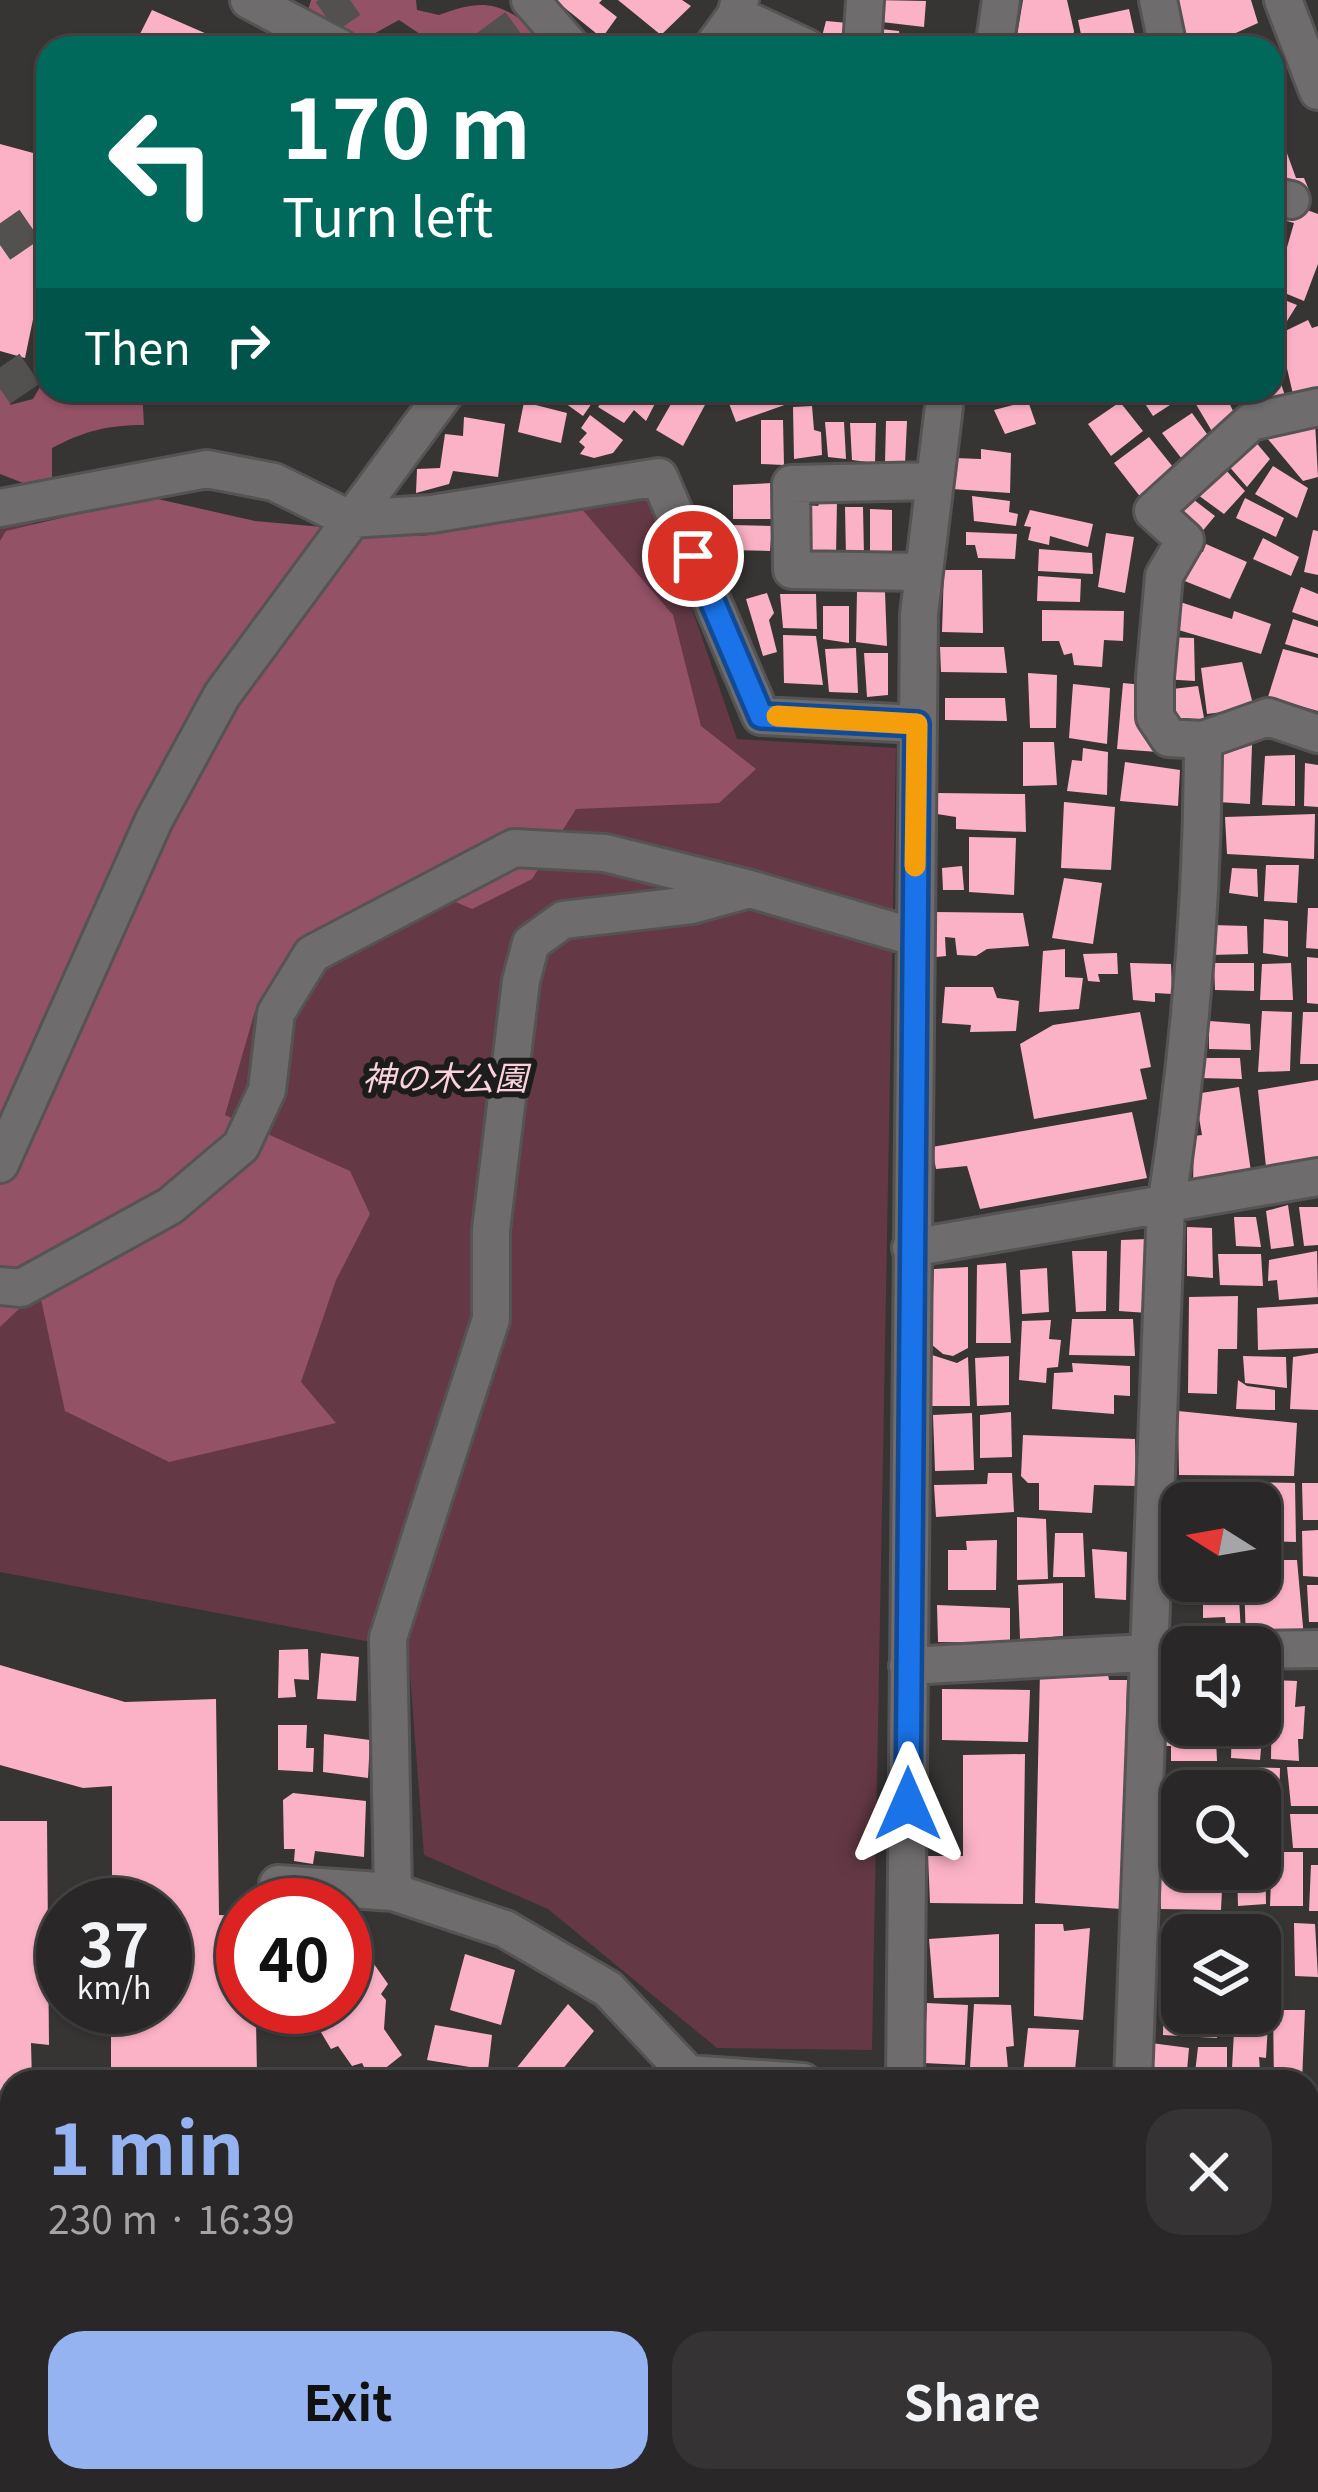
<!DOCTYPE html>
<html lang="en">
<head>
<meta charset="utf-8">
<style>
  :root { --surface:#292727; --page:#353333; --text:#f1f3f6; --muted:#a5a5a7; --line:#454444; --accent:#95b2f1 }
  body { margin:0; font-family:Georgia,"Noto Sans JP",serif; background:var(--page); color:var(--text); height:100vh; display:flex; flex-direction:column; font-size:45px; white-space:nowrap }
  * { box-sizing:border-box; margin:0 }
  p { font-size:39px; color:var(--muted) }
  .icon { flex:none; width:66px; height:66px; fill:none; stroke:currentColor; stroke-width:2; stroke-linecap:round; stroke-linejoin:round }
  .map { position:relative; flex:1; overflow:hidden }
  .sheet { position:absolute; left:0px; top:2070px; width:1320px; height:423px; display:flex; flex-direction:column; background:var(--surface); border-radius:36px 36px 0 0; box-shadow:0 3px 9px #0004,0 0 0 3px var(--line) }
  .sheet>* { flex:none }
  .banner { position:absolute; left:36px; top:36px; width:1248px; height:366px; border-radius:36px; box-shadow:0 3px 9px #0004,0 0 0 3px var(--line); background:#00695c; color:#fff; overflow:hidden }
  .needle { width:78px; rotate:281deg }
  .fabs { position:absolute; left:1161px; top:1482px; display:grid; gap:24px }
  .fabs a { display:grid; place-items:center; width:120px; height:120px; border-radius:24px; background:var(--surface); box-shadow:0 3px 9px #0004,0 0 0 3px var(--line); font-size:60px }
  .speed { position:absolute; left:36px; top:1878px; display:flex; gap:24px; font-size:60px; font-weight:700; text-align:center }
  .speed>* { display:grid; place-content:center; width:156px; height:156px; border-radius:50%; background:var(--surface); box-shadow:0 3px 9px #0004,0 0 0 3px var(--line); line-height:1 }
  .speed small { font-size:30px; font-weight:400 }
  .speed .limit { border:18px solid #d22; background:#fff; color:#111 }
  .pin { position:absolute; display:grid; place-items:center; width:102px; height:102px; color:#fff; margin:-51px; border:6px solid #fff; border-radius:50%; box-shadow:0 3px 12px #0007 }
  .me { position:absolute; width:132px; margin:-66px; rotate:0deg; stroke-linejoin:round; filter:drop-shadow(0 0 9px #0008) }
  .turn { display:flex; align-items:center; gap:42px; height:252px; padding:0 48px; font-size:54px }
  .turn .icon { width:156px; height:156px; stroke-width:2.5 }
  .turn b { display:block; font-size:84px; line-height:102px }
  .then { display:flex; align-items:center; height:114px; padding:0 48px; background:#0003; gap:24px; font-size:45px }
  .round { display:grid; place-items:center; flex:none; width:126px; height:126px; border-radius:36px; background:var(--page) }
  .head { display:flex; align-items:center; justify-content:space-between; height:204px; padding:0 48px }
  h1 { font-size:72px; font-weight:700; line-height:90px; color:var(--accent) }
  .cta { display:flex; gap:24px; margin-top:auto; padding:24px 48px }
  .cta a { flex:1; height:138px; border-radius:36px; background:var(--accent); color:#111; font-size:48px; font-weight:700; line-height:138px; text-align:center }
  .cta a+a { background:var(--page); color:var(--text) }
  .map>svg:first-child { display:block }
  .green { fill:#643945 }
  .forest { fill:#945266 }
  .building { fill:#fcb2c6 }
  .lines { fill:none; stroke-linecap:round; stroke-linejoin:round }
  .highway-tunnel { stroke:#535050; stroke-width:36; stroke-dasharray:36 18; stroke-linecap:butt }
  .minor-casing { stroke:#555354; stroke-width:42 }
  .minor { stroke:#6f6c6d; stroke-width:36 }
  .route-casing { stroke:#114b97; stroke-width:30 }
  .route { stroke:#1a73e8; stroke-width:21 }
  .slow { stroke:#f59e0b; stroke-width:21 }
  .labels { text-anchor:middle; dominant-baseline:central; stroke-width:12; stroke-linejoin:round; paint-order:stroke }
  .park-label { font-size:33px; font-style:italic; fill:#fbd2dc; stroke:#1d1c1c }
</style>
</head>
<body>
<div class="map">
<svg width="1318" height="2492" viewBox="0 0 1318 2492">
  <rect width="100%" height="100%" fill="#373434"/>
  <path class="green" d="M653 496 737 739 896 748 872 2050 717 2048 548 1909 424 1855 408 1649 0 1572V523L367 530Z"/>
  <path class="forest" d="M311 0H416L417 10 439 15C480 0 497 0 532 28L528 48H441L399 20 357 43 306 17Z
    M48 373V390H142L144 425C108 425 84 431 52 448V484L31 486 0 474V376L11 380 10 405 33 399Z
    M149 497 255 521 424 536 574 500 673 615 701 726 756 769 719 803 576 809 532 879 472 909 407 881 346 938 255 1011 225 1115 350 1171 370 1214 336 1280 301 1382 336 1423 169 1462 65 1411 39 1290 0 1327V541L6 531Z"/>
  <path class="building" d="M555 0H602L599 3 617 17 602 38Z
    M618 0H682L691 6 661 35Z
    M874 0 926 1 924 27 873 21Z
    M1023 0H1067L1074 31 1071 48H1015Z
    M1168 0H1251L1258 23 1218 41 1214 35 1181 43Z
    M1129 9 1135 36 1083 44 1078 20Z
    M152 10 207 34 200 48H123L129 39 137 40Z
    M826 21 859 24 856 48H819Z
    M871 28 899 31 900 41 918 43 917 48H869Z
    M623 36 647 39 657 48H613Z
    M1280 134 1296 178H1304L1309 190 1287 195 1272 191V137Z
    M0 144 48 157V247L25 358 0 351Z
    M1293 205 1318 214V264L1304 301 1275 289 1294 223 1287 221Z
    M1272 295 1297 305 1282 329 1272 325Z
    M1308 320 1312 328 1318 326V402L1296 407 1279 334Z
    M1273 358 1285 396 1243 407 1239 390H1272Z
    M547 390H601L583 416Z
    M611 390H662L646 421 634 410 624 423 598 407Z
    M679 390H713L683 446 656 430Z
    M732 390H787L793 402 736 422 725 393Z
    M1136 390H1184L1187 394 1153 416Z
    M1214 390H1223L1234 413 1231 429 1216 438 1194 401Z
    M1028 401 1036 424 1005 434 994 410Z
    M524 402 567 413 561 443 518 432Z
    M1120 402 1143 431 1111 456 1088 424Z
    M812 406 814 430 821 432 822 455 794 459 793 407Z
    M1192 413 1212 441 1185 463 1162 433Z
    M590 415 623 440 613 453 594 458 580 454 585 447 579 442 587 433 581 428Z
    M464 417 505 424 498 477 453 471 449 484 416 493 417 469 440 468 445 434 463 436Z
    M761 420H783L784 465 761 464Z
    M886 421H907L905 464 885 463Z
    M825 422H844L846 459 828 457Z
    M1315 422 1318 477 1303 481 1262 432Z
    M850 423H876L875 463 852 460Z
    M1149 437 1177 472 1142 499 1114 463Z
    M1254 440 1270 459 1247 487 1227 464Z
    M981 449 1011 453 1010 493 952 489 954 458 981 459Z
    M1273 466 1308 488 1297 518 1255 494Z
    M1224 468 1245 491 1224 514 1198 495Z
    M773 483 772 519H733V485Z
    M1185 493 1215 516 1195 540 1163 512Z
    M972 496 1010 501 1009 512 1018 514 1016 526 974 521Z
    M1245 498 1284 518 1276 537 1236 518Z
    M821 500H837L836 556 805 551 803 505 818 506Z
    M845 507H863L864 556 846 557Z
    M870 509 892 510V555H870Z
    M1030 510 1093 524 1088 547 1050 536 1049 545 1028 540 1031 527 1024 526Z
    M730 525 772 526 770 551 729 550Z
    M1313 530 1318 531V575L1304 572Z
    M966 532 1017 534 1015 559 978 558 975 545H966Z
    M1106 533 1134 537 1125 593 1098 587Z
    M1263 538 1299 557 1291 576 1253 559Z
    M1206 544 1247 562 1230 599 1177 578 1190 549 1203 552Z
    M1039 549 1092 553 1093 574 1038 571Z
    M944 570H982L983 633 942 632Z
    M1038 576 1081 579 1080 602 1037 601Z
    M1301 587 1318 594V621L1292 612Z
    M857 591 885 592 887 646 856 642Z
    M767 593 774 613 769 620 777 652 763 656 746 599Z
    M780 594H816L817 629 783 628Z
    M1174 600 1232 619 1234 611 1271 624 1261 654 1168 627Z
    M823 606H849V643L823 639Z
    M1042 610 1124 611 1123 641 1104 640 1102 667 1074 665 1072 653 1064 655 1059 641H1042Z
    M1293 619 1318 627V654L1285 644Z
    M783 635 816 636 823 685 784 683Z
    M1164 637 1194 638 1195 681 1162 679Z
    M940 647H1004L1007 673 941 672Z
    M856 648 858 693 829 692 825 649Z
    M1283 649 1318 658V711L1268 697Z
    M864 653H888V695L867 697Z
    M1242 662 1254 708 1207 714 1201 668Z
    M1028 673 1057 675 1056 728H1030Z
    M1123 683 1143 685 1146 713 1158 752 1117 749Z
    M1073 684 1110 688 1107 744 1069 738Z
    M1198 686 1205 723 1168 725 1164 690Z
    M945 698H1005L1007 721 945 720Z
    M1023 742H1054L1057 785 1023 786Z
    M1252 745 1250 804 1218 802 1224 754Z
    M1083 748 1108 752 1107 795 1067 791 1072 760 1082 761Z
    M1295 755V806L1262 805 1265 756Z
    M1125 762 1180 770 1178 806 1120 801Z
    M1305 763 1318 765V807L1304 806Z
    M937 793 1025 794 1026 832 956 829V817L937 814Z
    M1064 802 1115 807 1111 870 1061 868Z
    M1315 814 1314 859 1227 854 1225 817Z
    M969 837 1016 838 1014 895 969 892Z
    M1266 865H1299L1297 903 1264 901Z
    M962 866 964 890H943L942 868Z
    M1232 868 1257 869 1258 897 1229 893Z
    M1064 878 1102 883 1093 944 1052 938Z
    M1308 908H1318V949L1306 948Z
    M936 912 1023 913 1029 946 987 949 976 956 957 955 955 938 945 937 946 956 936 957Z
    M1264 919 1288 921V957L1263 953Z
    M1211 925 1247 926 1248 954 1210 955Z
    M1065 949V977L1083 978 1079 1009 1039 1012 1043 951Z
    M1117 953 1118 974H1098L1100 982 1088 981 1083 954Z
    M1307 957 1318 958V1004L1307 1003Z
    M1130 963 1171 964 1172 994 1155 993V1002L1133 1000Z
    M1214 963H1254V991L1215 990Z
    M1291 963 1293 1000H1260L1262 964Z
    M945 987H993L997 998 1019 1001 1016 1031 970 1032 971 1025 942 1023Z
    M1262 1011 1292 1012 1290 1071 1258 1072Z
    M1140 1012 1151 1067 1140 1069 1147 1099 1034 1119 1020 1044 1053 1025Z
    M1303 1012H1318V1064H1300Z
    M1209 1021 1250 1024 1251 1050 1209 1049Z
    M1200 1058H1240L1242 1079 1199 1078Z
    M1318 1080V1161L1266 1167 1258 1090Z
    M1239 1087 1252 1179 1193 1185 1194 1136 1202 1135 1195 1094Z
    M1132 1112 1147 1178 980 1209 967 1166 936 1169 932 1147Z
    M1288 1205 1294 1246 1271 1249 1266 1211Z
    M1299 1207H1318V1245L1304 1246Z
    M1234 1217H1256L1261 1247 1236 1246Z
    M1187 1227 1212 1228 1213 1278 1187 1276Z
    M1148 1239V1313L1119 1311 1121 1240Z
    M1072 1251H1107L1106 1311 1076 1312Z
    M1317 1251 1318 1297 1279 1300 1277 1280 1268 1281 1269 1260Z
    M1218 1254H1261L1263 1286 1220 1285Z
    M1006 1263 1011 1343H976L977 1265Z
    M968 1267V1348L953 1356 943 1354 931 1344 934 1269Z
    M1047 1268 1049 1312 1022 1314 1020 1270Z
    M1238 1296 1237 1349H1218L1217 1394 1188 1393 1189 1297Z
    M1318 1304V1348L1258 1350 1257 1308Z
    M1072 1319H1133L1135 1356 1069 1355Z
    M1051 1320 1049 1339 1061 1340 1058 1367 1047 1368 1046 1383 1019 1380 1022 1321Z
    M1318 1353V1410L1290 1409 1293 1357Z
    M932 1355 957 1363 968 1357 970 1406H930Z
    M1009 1356V1405L977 1406 975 1358Z
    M1243 1356 1286 1357 1287 1388 1245 1383Z
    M1072 1363 1130 1366V1396L1114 1395V1414L1052 1409 1054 1373 1073 1372Z
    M1238 1380 1247 1386 1275 1390V1410L1236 1409Z
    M1178 1411 1297 1423 1294 1476 1179 1475Z
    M1011 1412 1012 1457 980 1458V1415Z
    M972 1413 974 1470 935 1471 933 1415Z
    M1023 1435 1135 1439 1136 1486 1094 1485 1092 1513 1039 1510V1483H1028L1021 1476Z
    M988 1473H1012L1014 1512 936 1517 934 1485 987 1484Z
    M1231 1482 1295 1483 1296 1542 1260 1541V1503H1230Z
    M1302 1483H1318V1520H1303Z
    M1017 1517 1046 1519 1048 1579 1017 1580Z
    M1318 1530V1577L1303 1576 1302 1531Z
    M1055 1533H1083L1085 1577H1053Z
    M997 1540 996 1590H948V1550H967L966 1541Z
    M1092 1549 1127 1552 1126 1600 1095 1598Z
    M1171 1552H1182V1581H1238L1241 1633 1227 1634 1225 1617 1203 1618V1600L1171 1598Z
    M1260 1560H1297L1304 1638 1246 1640 1244 1581H1260Z
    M1063 1583V1636L1020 1639 1018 1585Z
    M1307 1585H1318V1622H1309Z
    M937 1605 1010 1608V1643L938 1642Z
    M308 1649 309 1680 294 1679 296 1697 278 1698 279 1650Z
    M321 1653 359 1657 356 1701 317 1699Z
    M0 1665 125 1702 216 1699 219 1915 243 1916V2007H249L248 2018 256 2020 257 2075 246 2076V2082H111V2007H165V1905H112V1786L83 1788 0 1765Z
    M1107 1669 1109 1680H1127L1121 1909 1035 1903 1040 1671Z
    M1171 1669H1182V1713H1170L1164 1679 1170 1680Z
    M1272 1680 1297 1681 1295 1707 1305 1706 1303 1739H1298L1299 1761 1271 1759Z
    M942 1689 1030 1690 1028 1742 942 1740Z
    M1260 1704 1265 1705 1260 1760 1231 1758 1232 1725H1260Z
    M1164 1719H1182V1725H1223L1222 1739H1216L1217 1761H1171V1746H1164Z
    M278 1725H307L306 1748H314L313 1772 278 1770Z
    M324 1734 370 1740 368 1778 323 1772Z
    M1025 1754 1023 1904 930 1903 928 1856H963V1755Z
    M1221 1767 1280 1768 1279 1805 1260 1804V1791H1221Z
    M1287 1767H1318V1806H1291Z
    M1168 1785H1203L1204 1791H1182V1829H1169Z
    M293 1793 366 1801 364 1857 315 1851 313 1864 294 1861 295 1849H284L283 1800Z
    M1260 1811H1281L1283 1846H1260Z
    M1290 1814H1318V1848H1293Z
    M0 1821H47L49 2045 31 2043 32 2082H12V2141L0 2143Z
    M1260 1852H1265L1266 1904 1238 1906 1237 1869H1260Z
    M1272 1852H1303V1906H1270Z
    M1311 1865H1318V1911H1309Z
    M1159 1869H1223L1221 1910 1161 1909Z
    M1273 1918 1271 1977 1260 1976V1935H1219L1220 1919Z
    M1294 1923 1315 1924 1318 1977 1295 1976Z
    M1035 1924H1063L1064 1931 1090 1928 1083 2020 1034 2016Z
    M999 1934V1997L934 1998 929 1939Z
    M362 1947 388 1984 381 1994 386 2000 384 2029 402 2055 378 2074 376 2067 367 2073 362 2063 352 2066 338 2046 331 2049 313 2019 328 2007H345V1954L349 1958Z
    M465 1954 515 1970 501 2025 450 2010Z
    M1171 1970 1182 1971V2013H1227L1226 2018 1216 2025 1217 2038 1163 2035 1164 1987 1171 1988Z
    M927 2003 968 2005 965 2065 924 2063Z
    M568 2004 594 2031 552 2082H520L511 2075Z
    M974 2004 1011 2005 1014 2046 1006 2047 1008 2069 970 2067Z
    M1273 2010H1305L1302 2082H1274Z
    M1235 2013H1260V2022L1268 2024 1266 2058 1259 2057 1260 2071 1232 2068Z
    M435 2025 492 2035 488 2070 427 2060Z
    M1028 2028 1079 2030 1074 2080 1023 2074Z
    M1151 2043 1189 2048 1186 2082H1148Z
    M1198 2047H1227V2082H1194Z
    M1308 2212 1314 2213 1312 2297H1308Z
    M1308 2401H1318V2440L1308 2439Z
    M1308 2447 1318 2448V2486L1308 2485Z
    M36 2481H76L72 2492H29Z
    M669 2481H714L717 2492H652L650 2487Z
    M723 2481H758L761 2491 727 2492Z
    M899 2481H978L977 2492H898Z"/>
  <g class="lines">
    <path class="highway-tunnel" d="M282 48 350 0
      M487 48 552 0
      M0 245 48 212
      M0 389 48 356"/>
    <defs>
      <path id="minor" d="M249 0 340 48
        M530 0 572 48
        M1158 0 1168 48
        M1283 0 1318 91
        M736 15 807 48
        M712 48 736 15 740 0
        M862 48 865 0
        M994 48 1001 0
        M1272 196 1291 200
        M0 508 207 469 274 482 349 519 432 514 659 477 761 716 917 724
        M922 572 792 570 791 484 934 481
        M1203 740 1169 738 1155 717V677L1164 576 1185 540 1153 511 1251 422 1318 407
        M0 1164 154 820 222 695 447 390
        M911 1248 1318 1177
        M0 1286 21 1288 170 1206 241 1146 267 1090 276 1013 312 954 514 848 605 853 750 889 914 937
        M1260 1650 1318 1649
        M908 1666 1182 1651
        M278 1884 393 1892 505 1929 608 1989 688 2074 803 2082
        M393 1892 388 1638 491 1319V1230L521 981 531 943 563 920 692 905 750 889
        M905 2082 919 614 946 390
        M1133 2082 1166 1206C1190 1052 1203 896 1203 740L1268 717 1318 734
        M1308 2129 1318 2131
        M0 2383V2398
        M1138 2481 1228 2492
        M350 2492 358 2489
        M870 2492 871 2481
        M1092 2492 1093 2481"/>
    </defs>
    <use href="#minor" class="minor-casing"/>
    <use href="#minor" class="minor"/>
  </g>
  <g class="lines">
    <defs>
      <path id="route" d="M693 556 761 716 917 724 908 1804"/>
    </defs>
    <use href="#route" class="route-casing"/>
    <use href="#route" class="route"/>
    <path class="slow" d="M777 716 917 724 915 866"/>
  </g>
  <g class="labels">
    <g class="park-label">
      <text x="445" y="1076">神の木公園</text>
    </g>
  </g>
</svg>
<div class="fabs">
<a><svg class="needle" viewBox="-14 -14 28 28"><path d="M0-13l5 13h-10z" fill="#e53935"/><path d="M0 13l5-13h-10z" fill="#a5a5a7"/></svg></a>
<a><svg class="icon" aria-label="sound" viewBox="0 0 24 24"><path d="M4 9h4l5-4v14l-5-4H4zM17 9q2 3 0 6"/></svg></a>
<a><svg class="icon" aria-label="search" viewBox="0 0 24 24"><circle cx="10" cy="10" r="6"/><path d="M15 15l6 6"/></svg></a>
<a><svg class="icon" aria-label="layers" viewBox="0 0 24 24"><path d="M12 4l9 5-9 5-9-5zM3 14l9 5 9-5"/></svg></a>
</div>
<div class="speed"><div>37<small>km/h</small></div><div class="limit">40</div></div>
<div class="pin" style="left:693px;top:556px;background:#d93025"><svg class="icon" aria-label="arrive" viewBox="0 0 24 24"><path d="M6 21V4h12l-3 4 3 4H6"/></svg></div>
<svg class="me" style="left:908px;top:1804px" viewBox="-20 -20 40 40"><path d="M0-17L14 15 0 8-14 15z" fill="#1a73e8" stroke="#fff" stroke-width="4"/></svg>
<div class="banner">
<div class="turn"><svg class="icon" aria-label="left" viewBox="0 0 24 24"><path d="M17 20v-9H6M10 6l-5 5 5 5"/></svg><div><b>170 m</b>Turn left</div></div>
<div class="then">Then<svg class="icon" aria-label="right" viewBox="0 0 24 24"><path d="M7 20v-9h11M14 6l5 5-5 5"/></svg></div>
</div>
<section class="sheet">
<div class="head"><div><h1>1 min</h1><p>230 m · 16:39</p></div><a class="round"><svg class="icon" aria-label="close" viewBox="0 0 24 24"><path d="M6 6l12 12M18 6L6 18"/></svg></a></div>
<div class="cta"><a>Exit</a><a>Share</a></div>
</section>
</div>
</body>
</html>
